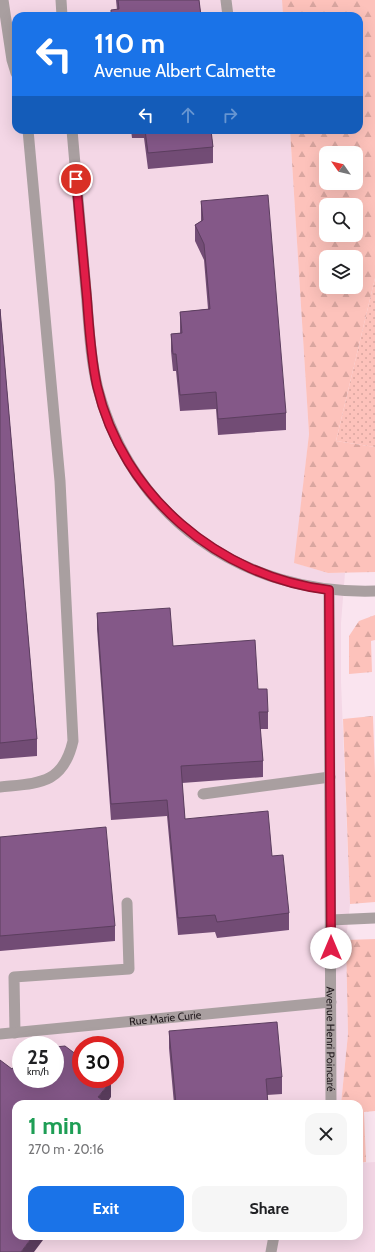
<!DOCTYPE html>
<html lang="en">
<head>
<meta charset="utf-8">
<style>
  :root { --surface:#fff; --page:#f6f6f6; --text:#202124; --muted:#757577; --accent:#1a73e8 }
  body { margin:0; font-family:Cabin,sans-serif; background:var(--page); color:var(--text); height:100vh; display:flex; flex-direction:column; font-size:15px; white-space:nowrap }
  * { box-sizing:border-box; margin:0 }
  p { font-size:13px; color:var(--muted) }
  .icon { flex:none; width:22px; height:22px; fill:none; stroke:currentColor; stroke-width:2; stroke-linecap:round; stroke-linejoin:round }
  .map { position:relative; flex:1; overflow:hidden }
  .sheet { position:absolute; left:12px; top:1100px; width:351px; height:140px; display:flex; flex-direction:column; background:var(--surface); border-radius:12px; box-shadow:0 4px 16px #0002 }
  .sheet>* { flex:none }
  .top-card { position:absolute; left:12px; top:12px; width:351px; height:122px; border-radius:12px; box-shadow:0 4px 16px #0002; background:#1a73e8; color:#fff; overflow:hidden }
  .needle { width:26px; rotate:304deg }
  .buttons { position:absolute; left:319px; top:146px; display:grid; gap:8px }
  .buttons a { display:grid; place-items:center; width:44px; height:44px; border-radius:8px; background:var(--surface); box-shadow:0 4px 16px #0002; font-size:20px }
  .speed { position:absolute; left:12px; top:1036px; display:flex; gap:8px; font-size:20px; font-weight:700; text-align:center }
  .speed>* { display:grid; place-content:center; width:52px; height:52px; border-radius:50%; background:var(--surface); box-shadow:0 4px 16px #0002; line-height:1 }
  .speed small { font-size:10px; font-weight:400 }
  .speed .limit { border:6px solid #d22; background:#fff; color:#111 }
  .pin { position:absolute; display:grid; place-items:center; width:34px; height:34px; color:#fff; margin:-17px; border:2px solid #fff; border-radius:50%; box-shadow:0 1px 4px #0007 }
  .me { position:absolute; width:44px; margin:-22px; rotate:0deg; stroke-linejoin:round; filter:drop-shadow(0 0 3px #0008) }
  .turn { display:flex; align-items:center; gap:14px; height:84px; padding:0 16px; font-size:18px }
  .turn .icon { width:52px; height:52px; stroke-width:2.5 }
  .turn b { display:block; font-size:28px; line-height:34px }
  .lanes { display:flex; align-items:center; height:38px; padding:0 16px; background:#0003; justify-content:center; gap:20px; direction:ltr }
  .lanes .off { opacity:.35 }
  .round { display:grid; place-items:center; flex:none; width:42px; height:42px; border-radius:12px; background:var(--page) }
  .head { display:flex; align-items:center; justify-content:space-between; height:68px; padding:0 16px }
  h1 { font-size:24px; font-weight:700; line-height:30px; color:#1e9e55 }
  .primary-button { display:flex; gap:8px; margin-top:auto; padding:8px 16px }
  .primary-button a { flex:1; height:46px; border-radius:12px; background:var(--accent); color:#fff; font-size:16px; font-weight:700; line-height:46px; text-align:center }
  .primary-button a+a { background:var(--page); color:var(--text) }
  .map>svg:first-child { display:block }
  .built { fill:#f4d7e6; fill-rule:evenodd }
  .grass { fill:url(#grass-dots) }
  .forest { fill:url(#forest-firs); fill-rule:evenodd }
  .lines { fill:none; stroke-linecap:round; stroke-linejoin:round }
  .service { stroke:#a99fa0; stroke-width:11 }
  .minor { stroke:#a99fa0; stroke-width:11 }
  .wall { fill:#724c75 }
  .shaded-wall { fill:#5c3e5f }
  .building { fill:#845888; stroke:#5c3e5f }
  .route-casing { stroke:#92132f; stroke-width:10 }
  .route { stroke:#e11d48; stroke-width:7 }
  .labels { text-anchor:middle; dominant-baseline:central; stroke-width:4; stroke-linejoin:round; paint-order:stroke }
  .street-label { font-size:11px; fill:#231b1f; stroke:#fae4ef }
</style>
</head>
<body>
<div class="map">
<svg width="375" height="1252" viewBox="0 0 375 1252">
  <defs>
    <pattern id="grass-dots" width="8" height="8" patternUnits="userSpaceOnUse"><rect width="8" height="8" fill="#fdc2bb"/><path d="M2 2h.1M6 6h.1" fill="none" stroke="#d9a6a0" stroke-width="1.8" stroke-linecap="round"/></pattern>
    <pattern id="forest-firs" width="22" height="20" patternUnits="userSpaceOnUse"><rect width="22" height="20" fill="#fdc2bb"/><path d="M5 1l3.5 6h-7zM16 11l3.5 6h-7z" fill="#d9a6a0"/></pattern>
  </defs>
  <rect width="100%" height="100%" fill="#fae4ef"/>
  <path class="built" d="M0 0H282L283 16H16V130H290L309 434 295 563 328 573H345L341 623V682L350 904 346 940 348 1034 341 1104H16V1236H359V1163L375 1162V1252H0ZM21 1045H55V1079H21ZM81 1045H115V1079H81Z"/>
  <path class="grass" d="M375 278V447L336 441Z"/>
  <path class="forest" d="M282 0H375V278L336 441 375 447V572L328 573 294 563 309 434 290 130H359V16H283ZM326 153H356V183H326ZM326 205H356V235H326ZM326 257H356V287H326Z
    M375 615V640L371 641 372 672 349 674V636L359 621Z
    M373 716 375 774V902L350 904 343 719Z
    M375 939V1111L364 1112 366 1162 359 1163V1104H341L348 1034 346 940Z"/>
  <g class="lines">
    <path class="service" d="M3 0 12 60 16 73
      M226 0 228 16
      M0 787C38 783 63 785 73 741L60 481 28 130
      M203 794 330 777
      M331 920 375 918
      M15 1033 14 977 129 969 127 903"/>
    <g class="minor">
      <path d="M61 0 62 16"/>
      <path d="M72 130C77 184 81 238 86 291 89 324 90 358 98 389 133 518 242 595 375 591"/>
      <path id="s1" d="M329 590 331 1104"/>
      <path id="s2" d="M0 1034 331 1002"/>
      <path d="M271 1252 274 1236"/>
    </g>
  </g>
  <path class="wall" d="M116 0H199L201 16H111V10H117Z
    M131 130H211L213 147V163L148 169 144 138H132Z
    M201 201 286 413V430L218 435 216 409 180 411 176 371H173L171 351V334L180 333V312L208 309 204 260 195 241V225L201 221Z
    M0 309 37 739V756L0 759Z
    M97 613 173 646 258 689 268 712V729H260L263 761V777L182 783 185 819 272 856 289 913V930L217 938 215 932 178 935 167 816 111 820 97 629Z
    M0 837 115 926V941L0 951Z
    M169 1031 282 1077V1094L267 1095 268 1104H174L169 1048Z"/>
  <path class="shaded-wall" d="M111 1081V1097L106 1104 98 1097Z
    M33 1236H46L34 1252H21Z"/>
  <path class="building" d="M118 0H199L201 16H111V10L119 9Z
    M145 130H211L213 147 148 153Z
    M268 195 286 413 218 419 216 392 180 395 176 354H173L171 334 182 333 180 312 210 309 204 244 195 225 203 220 201 201Z
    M0 309 37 739 0 743Z
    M170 608 173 646 255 640 258 689H267L268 712H259L263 761 181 766 185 819 268 811 272 856 283 855 289 913 217 922 215 915 178 918 167 800 111 804 97 613Z
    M106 827 115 926 0 936V837Z
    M277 1022 282 1077 266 1079 268 1104H176L169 1031Z
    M65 1046 81 1058V1079H108L111 1081 98 1097 107 1104H16V1236H33L21 1252H0V1060L12 1069 21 1058V1079H55V1047Z"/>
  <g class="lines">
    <defs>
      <path id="route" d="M76 179C80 219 83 259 87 299 89 328 91 358 97 386 122 495 219 577 329 590L331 948"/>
    </defs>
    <use href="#route" class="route-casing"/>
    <use href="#route" class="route"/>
  </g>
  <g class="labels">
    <g class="street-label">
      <text stroke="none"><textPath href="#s2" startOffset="166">Rue Marie Curie</textPath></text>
      <text stroke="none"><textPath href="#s1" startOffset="449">Avenue Henri Poincaré</textPath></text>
    </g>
  </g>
</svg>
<div class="buttons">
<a><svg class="needle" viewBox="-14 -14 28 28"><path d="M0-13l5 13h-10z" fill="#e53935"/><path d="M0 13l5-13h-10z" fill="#757577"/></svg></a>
<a><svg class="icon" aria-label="search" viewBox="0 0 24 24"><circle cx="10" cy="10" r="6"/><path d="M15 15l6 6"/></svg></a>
<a><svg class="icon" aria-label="layers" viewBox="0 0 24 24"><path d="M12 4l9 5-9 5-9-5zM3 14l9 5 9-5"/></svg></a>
</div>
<div class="speed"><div>25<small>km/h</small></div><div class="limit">30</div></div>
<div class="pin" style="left:76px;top:179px;background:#d93025"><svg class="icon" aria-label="arrive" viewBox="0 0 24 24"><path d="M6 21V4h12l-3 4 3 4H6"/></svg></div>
<svg class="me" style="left:331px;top:948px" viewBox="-20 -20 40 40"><circle r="19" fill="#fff"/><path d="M0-13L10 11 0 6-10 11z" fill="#e11d48"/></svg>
<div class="top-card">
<div class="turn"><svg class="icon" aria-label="left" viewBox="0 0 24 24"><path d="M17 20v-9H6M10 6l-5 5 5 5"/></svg><div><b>110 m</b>Avenue Albert Calmette</div></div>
<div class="lanes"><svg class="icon" aria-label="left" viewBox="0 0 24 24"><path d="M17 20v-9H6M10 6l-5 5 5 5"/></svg><svg class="icon off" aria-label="ahead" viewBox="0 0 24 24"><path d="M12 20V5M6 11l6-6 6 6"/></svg><svg class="icon off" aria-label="right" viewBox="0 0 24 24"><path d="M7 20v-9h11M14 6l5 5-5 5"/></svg></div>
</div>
<section class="sheet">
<div class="head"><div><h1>1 min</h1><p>270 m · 20:16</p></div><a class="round"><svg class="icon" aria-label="close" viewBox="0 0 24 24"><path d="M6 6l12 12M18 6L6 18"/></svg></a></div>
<div class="primary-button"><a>Exit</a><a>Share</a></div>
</section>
</div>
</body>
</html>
